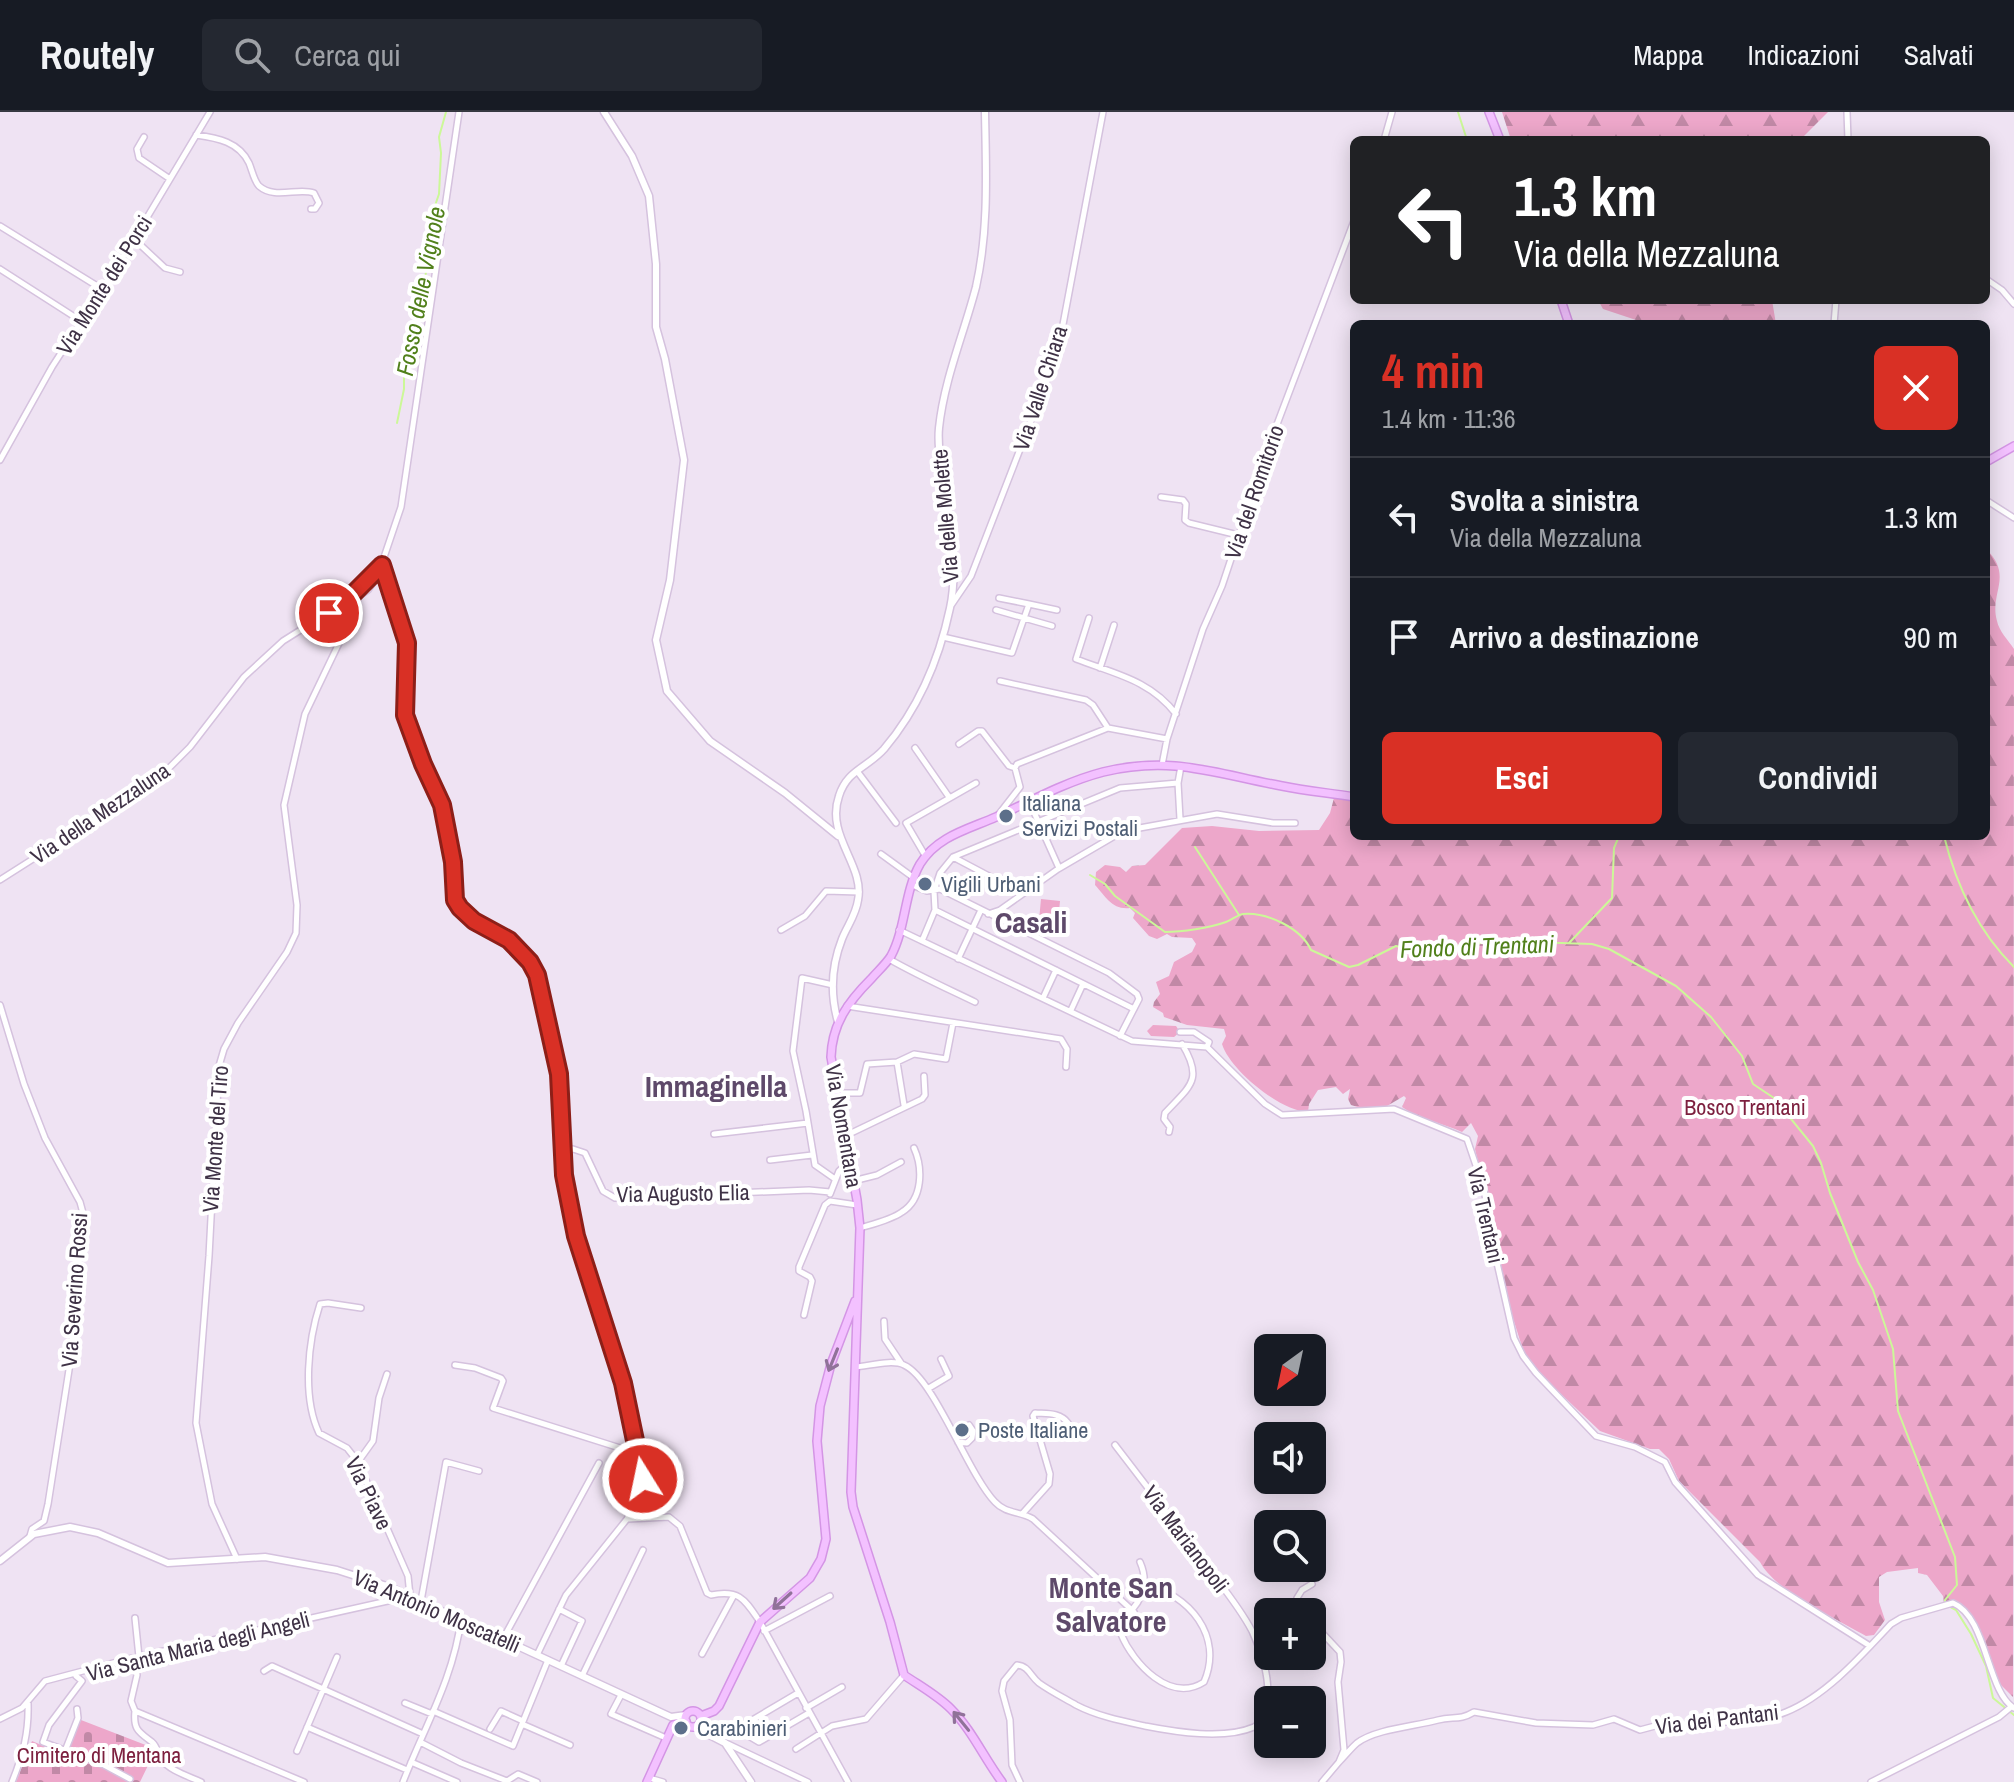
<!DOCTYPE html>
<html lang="it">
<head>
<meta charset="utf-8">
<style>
  :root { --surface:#171b24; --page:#242831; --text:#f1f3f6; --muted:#9ea1a6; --line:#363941; --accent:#d93025 }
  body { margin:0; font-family:"Archivo Narrow",sans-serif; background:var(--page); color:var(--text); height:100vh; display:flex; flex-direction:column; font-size:30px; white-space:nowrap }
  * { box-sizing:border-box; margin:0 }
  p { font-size:26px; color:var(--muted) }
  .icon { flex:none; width:44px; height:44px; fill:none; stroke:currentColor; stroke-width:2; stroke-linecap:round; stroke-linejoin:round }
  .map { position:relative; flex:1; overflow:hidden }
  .drawer { position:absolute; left:1350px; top:208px; width:640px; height:520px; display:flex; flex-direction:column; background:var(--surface); border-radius:12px; box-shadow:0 4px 20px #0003 }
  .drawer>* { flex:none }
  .top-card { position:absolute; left:1350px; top:24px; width:640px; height:168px; border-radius:12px; box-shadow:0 4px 20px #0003; background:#202124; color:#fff; overflow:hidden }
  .needle { width:52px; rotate:213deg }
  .tools { position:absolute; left:1254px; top:1222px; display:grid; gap:16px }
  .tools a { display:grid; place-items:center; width:72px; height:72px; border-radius:12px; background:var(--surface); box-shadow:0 4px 20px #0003; font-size:40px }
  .pin { position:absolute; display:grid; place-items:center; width:68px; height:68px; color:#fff; margin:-34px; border:4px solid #fff; border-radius:50%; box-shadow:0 2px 8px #0007 }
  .me { position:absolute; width:88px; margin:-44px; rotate:350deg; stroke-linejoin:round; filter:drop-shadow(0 0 6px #0008) }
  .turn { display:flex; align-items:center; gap:28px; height:168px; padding:0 32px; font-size:36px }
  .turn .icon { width:104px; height:104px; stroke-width:2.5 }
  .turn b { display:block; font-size:56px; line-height:68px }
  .round { display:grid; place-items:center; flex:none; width:84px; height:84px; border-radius:12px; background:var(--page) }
  .summary { display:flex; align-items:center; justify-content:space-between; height:136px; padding:0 32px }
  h1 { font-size:48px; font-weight:700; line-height:60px; color:var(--accent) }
  .cta { display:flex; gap:16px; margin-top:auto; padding:16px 32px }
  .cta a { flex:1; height:92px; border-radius:12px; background:var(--accent); color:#fff; font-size:32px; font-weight:700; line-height:92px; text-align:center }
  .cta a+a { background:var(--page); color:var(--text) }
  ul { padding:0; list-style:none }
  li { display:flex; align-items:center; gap:24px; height:120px; padding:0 32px; border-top:2px solid var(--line) }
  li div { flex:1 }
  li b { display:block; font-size:30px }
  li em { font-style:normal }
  header { display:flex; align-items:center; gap:48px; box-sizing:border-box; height:112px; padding:0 40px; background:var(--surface); border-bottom:2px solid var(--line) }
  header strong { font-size:38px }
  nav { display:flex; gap:44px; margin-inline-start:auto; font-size:28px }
  .search { width:560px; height:72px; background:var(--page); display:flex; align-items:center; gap:20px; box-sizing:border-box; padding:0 28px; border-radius:12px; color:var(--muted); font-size:30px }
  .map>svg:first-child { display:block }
  .grass { fill:#eda7ca }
  .forest { fill:url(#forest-firs) }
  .cemetery { fill:url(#cemetery-stones) }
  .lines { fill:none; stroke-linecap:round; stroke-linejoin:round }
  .stream { stroke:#ccf898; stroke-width:2 }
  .minor-casing { stroke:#d5c2de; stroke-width:8 }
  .tertiary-casing { stroke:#d5c2de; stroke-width:9 }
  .secondary-casing { stroke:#d495e5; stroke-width:10 }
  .minor { stroke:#fff; stroke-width:5 }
  .tertiary { stroke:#fff; stroke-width:6 }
  .secondary { stroke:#f3c1ff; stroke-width:7 }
  .oneway { stroke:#907299 }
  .route-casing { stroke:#8d1f18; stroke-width:20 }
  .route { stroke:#d93025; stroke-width:14 }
  .service-dot { fill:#5c6f8a; stroke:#fff; stroke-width:3 }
  .labels { text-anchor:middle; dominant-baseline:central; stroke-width:8; stroke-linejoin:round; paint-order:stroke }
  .street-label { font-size:22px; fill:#3f3246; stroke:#fff }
  .service-label { font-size:22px; fill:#4e5e75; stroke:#fff; text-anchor:start }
  .park-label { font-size:22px; fill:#7d203f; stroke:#fff }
  .water-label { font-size:24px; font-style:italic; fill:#51801b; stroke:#fff }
  .district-label { font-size:30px; font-weight:bold; fill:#5e496a; stroke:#fff }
</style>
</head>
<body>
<header>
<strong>Routely</strong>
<div class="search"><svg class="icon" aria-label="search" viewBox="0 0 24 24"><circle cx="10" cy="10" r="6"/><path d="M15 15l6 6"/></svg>Cerca qui</div>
<nav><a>Mappa</a><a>Indicazioni</a><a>Salvati</a></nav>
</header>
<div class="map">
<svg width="2014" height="1670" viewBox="0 0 2014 1670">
  <defs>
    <pattern id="forest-firs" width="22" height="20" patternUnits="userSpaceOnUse" patternTransform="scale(2)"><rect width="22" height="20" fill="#eda7ca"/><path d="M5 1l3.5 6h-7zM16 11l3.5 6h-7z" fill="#c189a6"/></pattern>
    <pattern id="cemetery-stones" width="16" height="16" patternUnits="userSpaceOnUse" patternTransform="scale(2)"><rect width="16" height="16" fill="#eda7ca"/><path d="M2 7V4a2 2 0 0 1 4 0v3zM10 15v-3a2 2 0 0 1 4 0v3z" fill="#c189a6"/></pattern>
  </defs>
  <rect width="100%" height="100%" fill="#efe3f3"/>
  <path class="grass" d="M1041 787 1060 789 1057 821 1038 819Z
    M1153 913 1176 914 1180 920 1174 925 1151 924 1147 919Z"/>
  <path class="forest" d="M1502 0H1828L1800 28H1511Z
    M1598 188H1772L1776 212H1636V208L1603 197Z
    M1986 437C2014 464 1989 481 1997 509 1999 519 2008 528 2014 537L2013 1585 1999 1571 1989 1542 1957 1489 1944 1491 1943 1484 1927 1463 1918 1461V1456L1887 1460 1879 1465V1490L1885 1508 1874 1523 1866 1524C1837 1507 1775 1479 1760 1450L1679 1369 1669 1347 1659 1337H1650L1600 1319 1541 1263 1524 1241 1505 1181 1493 1116 1496 1111 1492 1109 1475 1037 1478 1024 1471 1011 1462 1020C1442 1011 1419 1007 1402 995L1406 986 1404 984 1387 994 1361 996 1351 993 1348 987 1350 977 1343 982 1336 975 1318 978 1309 992 1308 1000C1280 999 1230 958 1222 932L1226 924 1224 917 1187 913 1164 905 1163 901 1153 895 1154 890 1160 882 1156 870 1169 864 1174 850 1192 840 1196 832 1192 826 1172 825 1167 822 1157 827 1149 824 1133 806 1135 801 1130 796C1112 798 1106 785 1095 773L1096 760 1105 753 1120 755 1126 760 1132 754 1145 753 1182 716 1212 714 1259 719 1319 718 1330 701 1334 686 1354 689V724H1986Z"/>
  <path class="cemetery" d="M81 1608 156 1637 140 1670H16L32 1629 65 1643Z"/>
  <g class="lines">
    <path class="stream" d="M1458 0 1467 28
      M397 311 404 277V259L408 231 421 197 420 180 429 151 431 129 429 111 439 82 441 41 439 25 446 0
      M1944 724C1956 773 1978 819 2014 855
      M1195 735 1239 803
      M1090 763 1105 772 1115 784 1165 820C1182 820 1209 816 1226 810 1232 808 1237 803 1243 802 1267 800 1301 816 1311 838L1349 855 1358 853 1396 834 1415 839 1497 829 1592 832 1609 837 1676 874 1711 905 1742 944 1753 972 1774 986 1813 1034 1821 1051 1830 1081 1858 1150 1873 1178 1893 1237 1898 1299 1955 1445 1957 1473 1945 1488V1492L1956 1498 1971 1522 1986 1554 1993 1586 2014 1603
      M1569 831 1612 786 1614 736 1619 724"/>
    <defs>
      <path id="minor" d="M1847 0 1848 28
        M196 23C218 26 239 30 249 51 252 58 254 69 259 74 275 88 298 75 314 81L319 91 315 97H311
        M144 25 137 37 139 46 170 67
        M1384 28 1392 0
        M0 114 102 177
        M134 127 165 156 180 160
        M0 157 81 209
        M1986 167 2002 178 2014 192
        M1834 212 1836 188
        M0 348 52 255 130 134 210 0
        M1161 385 1183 388 1186 392 1185 408 1189 411 1238 423
        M1986 388 2014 406
        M382 453 407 531 405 603 423 652 442 693 453 750 455 788 470 806 509 828 532 852 537 863 559 962 564 1063 572 1105 623 1271 643 1362 642 1376 627 1407 566 1483 537 1543
        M952 492 971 464 1058 239 1103 0
        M1029 492 1057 498
        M996 498 1052 514
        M1089 506 1076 547C1115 562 1150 568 1176 602
        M943 525 1012 541 1029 492 999 486
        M1100 556 1114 513
        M1000 569 1086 588 1093 593 1108 616
        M959 632 978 619H982L1009 654 1015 656 1020 675 999 702
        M915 636 949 685
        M1162 653 1167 627 1203 517 1222 474 1268 336 1354 109
        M1015 656 1017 652 1108 616 1167 627
        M857 659 896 711
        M1029 689 1059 756
        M1180 707 1178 671 1181 654
        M881 742 914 766
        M926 745 906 711 976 671
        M953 745 1021 781
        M0 768 132 684 166 659 190 635 244 565 283 529 345 490 381 453
        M912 773 927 779 940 777 1109 861 1137 882 1139 887 1120 924
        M935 798 1134 897
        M988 802 1000 798 1058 757 1123 719 1217 702 1273 711H1295
        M781 818 805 804 826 779 859 780
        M899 818 1132 929 1207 935 1265 992 1282 1003 1394 997 1467 1027 1484 1077 1495 1142 1514 1226 1523 1244 1536 1261 1596 1324 1635 1335 1665 1350 1675 1370 1758 1463 1870 1534
        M922 829 935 798 934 779 940 761 953 745 1120 676 1178 671
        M889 847C917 863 946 876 975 890
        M958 847 981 798
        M833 873 802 866 793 939 806 999 815 1053 835 1067
        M1043 886 1056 858
        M0 893 24 972 45 1026 80 1090 83 1101 71 1245 48 1392 44 1409 32 1417 30 1424
        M847 894 1061 927 1067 937 1066 955
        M1071 898 1083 872
        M1180 920H1194L1209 930 1207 935
        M837 981H860L867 952 897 950
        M904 993 897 950 914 942 946 947 953 911
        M1169 1020 1170 1015 1164 1007 1165 1001C1190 974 1204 968 1182 932
        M714 1022 808 1011
        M845 1024 922 987 925 983 924 964
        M564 1039 573 1037 585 1041 603 1079 615 1086 809 1078 830 1080
        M770 1048 812 1043
        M853 1069 877 1063 901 1050
        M830 1082 839 1059 849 1050
        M860 1116C873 1112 891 1108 902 1100 923 1087 923 1056 914 1036
        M804 1203 812 1169 810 1165 799 1159V1155L825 1093 830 1089 857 1093
        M884 1209 885 1227 901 1251
        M455 1253 475 1256 501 1266 503 1269 493 1296 639 1342
        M855 1255C869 1254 892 1247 904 1253 934 1266 968 1362 995 1390 1006 1402 1020 1399 1033 1407L1134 1500
        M929 1276 949 1264 941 1247
        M958 1330 967 1331 972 1326 973 1319 969 1313
        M358 1350 373 1329 379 1286 387 1262
        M1023 1401 1049 1372 1050 1362 1033 1304 1035 1301C1046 1302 1060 1300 1068 1311
        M628 1407 669 1405 680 1414 707 1481 711 1483C740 1477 745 1488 760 1510L848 1670
        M237 1447 212 1392 196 1311 209 1144 219 954 224 937 238 911 287 840 296 821 297 793 284 693 305 602 352 504 359 484 368 478 378 463 401 395 459 0
        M421 1489 446 1350 479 1359
        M559 1497 582 1509 561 1554
        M1131 1497 1121 1522C1133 1551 1170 1592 1204 1570 1224 1524 1189 1482 1144 1472
        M1132 1498C1144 1484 1148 1468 1140 1450
        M1303 1500 1297 1486 1302 1478 1312 1472
        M135 1506 139 1545
        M1312 1510 1340 1540 1341 1550 1338 1570 1344 1638 1339 1650 1322 1670
        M764 1519 830 1484
        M503 1527 599 1351
        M702 1542 734 1483
        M132 1546 137 1563 131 1589 135 1599 304 1670
        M264 1559 272 1554 423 1622
        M76 1564 82 1569 49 1613 43 1630 104 1653 130 1667
        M582 1564 643 1438
        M798 1581 737 1617 759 1630 809 1601
        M621 1583 611 1602 666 1626
        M405 1591 432 1602
        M806 1596 842 1575
        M135 1599C133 1618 139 1620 152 1630 158 1635 157 1642 161 1647 170 1659 188 1664 201 1670
        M433 1599 513 1634 548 1548
        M0 1607 22 1596 45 1569 132 1546 410 1484 408 1464 358 1350 347 1336 319 1321C302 1285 308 1229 320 1192L328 1191 361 1196
        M522 1612 570 1633
        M307 1615 407 1658
        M490 1617 501 1599 523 1609
        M420 1630 461 1651 507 1669 518 1662 537 1670
        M726 1631 808 1670
        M796 1637 832 1614 866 1607 904 1563
        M65 1639 78 1606 77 1597
        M297 1639 337 1545
        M411 1650 457 1670
        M1339 1650C1345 1644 1351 1636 1357 1631 1375 1617 1416 1614 1438 1608 1453 1604 1459 1609 1474 1600L1536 1611 1593 1613 1614 1607 1640 1618 1655 1614C1689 1611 1757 1612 1786 1600 1826 1584 1862 1543 1891 1512L1901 1506 1953 1491C1987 1505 1987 1580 2014 1596
        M649 1666 663 1670
        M12 1670C23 1643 29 1620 28 1591
        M403 1670C424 1616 454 1565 461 1507
        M1020 1670 1012 1653 1010 1608 1002 1579 1004 1569 1017 1553C1029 1554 1030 1564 1039 1571 1050 1579 1064 1586 1076 1593 1097 1604 1122 1609 1145 1614 1176 1620 1224 1628 1254 1615 1262 1611 1264 1604 1266 1596 1272 1571 1262 1541 1252 1519 1239 1494 1220 1472 1203 1449 1174 1410 1145 1372 1115 1333
        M1871 1670 1999 1605 2011 1595"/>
      <path id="tertiary" d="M604 0 632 44 649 84 656 152V215L665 247 684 348 670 468 656 528 667 579 710 629 785 681 838 724
        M838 910C830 882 831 855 842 827 847 814 856 803 858 788 865 753 825 724 839 684 847 658 867 656 884 637 918 597 939 548 950 496 958 459 951 413 945 376 942 356 937 336 939 316 944 268 964 221 976 175 989 117 986 59 985 0
        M0 1449 34 1422 70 1415 98 1421 168 1451 265 1445 337 1458 390 1475 671 1605 686 1603
        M694 1615 725 1631 751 1670"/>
      <path id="secondary" d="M1489 0 1500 28
        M1561 188 1569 212
        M1986 350 2014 334
        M685 1607a8 8 0 1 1 16 0a8 8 0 1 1-16 0Z
        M701 1604 714 1599 719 1594 760 1510 810 1466 821 1447 826 1427 817 1329 820 1294 831 1252 855 1189
        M647 1670 673 1613 686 1609
        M1002 1670C984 1646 972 1618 951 1597 937 1583 920 1574 904 1563L890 1510 853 1395 851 1380 860 1116 857 1088 831 945C832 912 848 890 871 867 877 860 886 852 891 844 906 816 904 780 920 752 937 724 969 717 996 705 1031 689 1065 670 1103 660 1173 643 1216 662 1282 674 1306 679 1330 681 1354 685"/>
    </defs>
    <use href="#minor" class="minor-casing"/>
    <use href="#tertiary" class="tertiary-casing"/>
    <use href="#secondary" class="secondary-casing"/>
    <use href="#minor" class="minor"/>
    <use href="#tertiary" class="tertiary"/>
    <use href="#secondary" class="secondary"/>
  </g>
  <defs><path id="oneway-shaft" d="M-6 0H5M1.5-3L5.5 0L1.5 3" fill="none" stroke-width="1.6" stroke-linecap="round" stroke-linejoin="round" transform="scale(2)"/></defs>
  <g class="oneway">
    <use href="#oneway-shaft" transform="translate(833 1248) rotate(112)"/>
    <use href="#oneway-shaft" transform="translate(782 1489) rotate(138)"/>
    <use href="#oneway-shaft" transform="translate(961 1609) rotate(-129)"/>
  </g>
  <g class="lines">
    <defs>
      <path id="route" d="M329 501 345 490 382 453 407 531 405 603 423 652 442 693 453 750 455 788 460 796 474 809 509 828 530 850 537 863 559 962 564 1063 576 1124 623 1271 643 1367"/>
    </defs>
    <use href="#route" class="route-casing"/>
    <use href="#route" class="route"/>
  </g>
  <g class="service-dot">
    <circle cx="1006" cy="704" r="8"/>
    <circle cx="925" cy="772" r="8"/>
    <circle cx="962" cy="1318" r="8"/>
    <circle cx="681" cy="1616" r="8"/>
  </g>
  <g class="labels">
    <g class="street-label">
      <text transform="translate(104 173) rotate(-58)">Via Monte dei Porci</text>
      <text transform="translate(1040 276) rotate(-72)">Via Valle Chiara</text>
      <text transform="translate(1254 380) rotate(-71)">Via del Romitorio</text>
      <text transform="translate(945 404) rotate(-95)">Via delle Molette</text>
      <text transform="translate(100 701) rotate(-34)">Via della Mezzaluna</text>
      <text transform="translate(844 1014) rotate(80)">Via Nomentana</text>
      <text transform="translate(215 1027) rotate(-86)">Via Monte del Tiro</text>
      <text transform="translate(683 1081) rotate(-1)">Via Augusto Elia</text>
      <text transform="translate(1486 1103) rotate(77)">Via Trentani</text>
      <text transform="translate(74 1178) rotate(-86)">Via Severino Rossi</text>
      <text transform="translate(369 1381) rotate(64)">Via Piave</text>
      <text transform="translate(1186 1427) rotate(53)">Via Marianopoli</text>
      <text transform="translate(437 1499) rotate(23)">Via Antonio Moscatelli</text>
      <text transform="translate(198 1534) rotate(-14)">Via Santa Maria degli Angeli</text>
      <text transform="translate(1717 1607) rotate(-7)">Via dei Pantani</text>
    </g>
    <g class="service-label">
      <text x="1022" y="691">Italiana<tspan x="1022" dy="25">Servizi Postali</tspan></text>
      <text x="941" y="772">Vigili Urbani</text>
      <text x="978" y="1318">Poste Italiane</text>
      <text x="697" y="1616">Carabinieri</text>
    </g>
    <g class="park-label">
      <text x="1745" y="995">Bosco Trentani</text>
      <text x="99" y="1643">Cimitero di Mentana</text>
    </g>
    <g class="water-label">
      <text transform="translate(420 179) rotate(-79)">Fosso delle Vignole</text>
      <text transform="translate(1477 834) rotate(-2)">Fondo di Trentani</text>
    </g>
    <g class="district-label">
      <text x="1031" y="810">Casali</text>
      <text x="716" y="974">Immaginella</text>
      <text x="1111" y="1475">Monte San<tspan x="1111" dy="34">Salvatore</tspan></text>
    </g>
  </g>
</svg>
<div class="tools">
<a><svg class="needle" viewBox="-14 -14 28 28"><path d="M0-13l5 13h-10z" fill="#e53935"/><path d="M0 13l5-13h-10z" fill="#9ea1a6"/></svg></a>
<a><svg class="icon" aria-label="sound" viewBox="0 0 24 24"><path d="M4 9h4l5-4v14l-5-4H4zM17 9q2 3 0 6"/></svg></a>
<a><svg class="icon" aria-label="search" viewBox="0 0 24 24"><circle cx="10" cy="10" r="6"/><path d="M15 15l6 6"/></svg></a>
<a>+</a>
<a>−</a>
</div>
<div class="pin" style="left:329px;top:501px;background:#d93025"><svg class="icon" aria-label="arrive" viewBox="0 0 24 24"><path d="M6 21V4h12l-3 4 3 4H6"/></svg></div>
<svg class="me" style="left:643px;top:1367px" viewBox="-20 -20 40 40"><circle r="17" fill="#d93025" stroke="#fff" stroke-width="3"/><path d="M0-11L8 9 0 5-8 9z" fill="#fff"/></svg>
<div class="top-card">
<div class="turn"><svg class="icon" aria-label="left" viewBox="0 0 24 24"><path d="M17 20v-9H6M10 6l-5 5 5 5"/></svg><div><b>1.3 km</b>Via della Mezzaluna</div></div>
</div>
<section class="drawer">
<div class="summary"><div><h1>4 min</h1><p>1.4 km · 11:36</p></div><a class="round" style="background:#d93025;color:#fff"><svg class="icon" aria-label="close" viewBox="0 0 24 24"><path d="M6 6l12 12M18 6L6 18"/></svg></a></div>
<ul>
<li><svg class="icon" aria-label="left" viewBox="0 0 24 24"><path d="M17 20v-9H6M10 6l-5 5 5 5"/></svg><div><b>Svolta a sinistra</b><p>Via della Mezzaluna</p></div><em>1.3 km</em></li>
<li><svg class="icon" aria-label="arrive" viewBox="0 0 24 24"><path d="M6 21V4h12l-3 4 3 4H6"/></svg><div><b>Arrivo a destinazione</b></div><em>90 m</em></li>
</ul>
<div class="cta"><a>Esci</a><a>Condividi</a></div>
</section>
</div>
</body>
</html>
